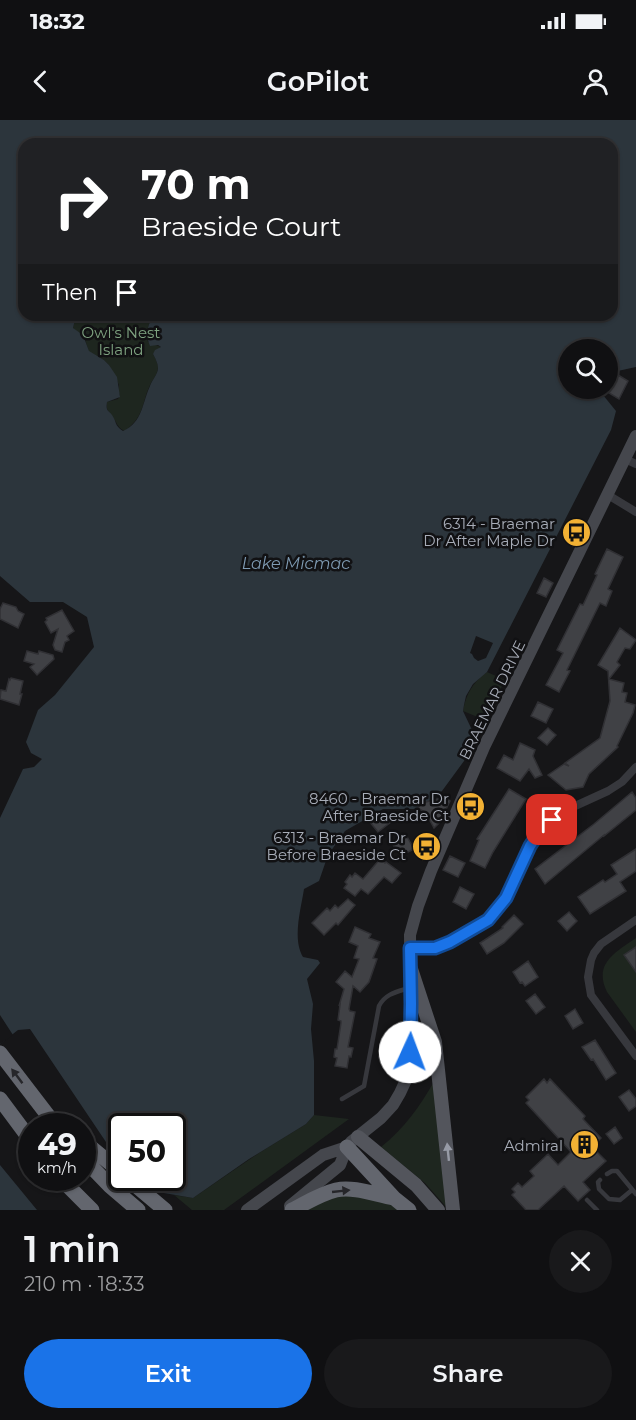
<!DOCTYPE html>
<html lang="en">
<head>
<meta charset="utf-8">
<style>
  :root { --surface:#101012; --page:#19191b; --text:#f1f3f6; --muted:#9c9d9f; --line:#303032; --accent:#1a73e8 }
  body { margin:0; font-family:Montserrat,sans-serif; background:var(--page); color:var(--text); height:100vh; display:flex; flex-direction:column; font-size:22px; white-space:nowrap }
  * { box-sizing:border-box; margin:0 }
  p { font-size:20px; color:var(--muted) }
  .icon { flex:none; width:33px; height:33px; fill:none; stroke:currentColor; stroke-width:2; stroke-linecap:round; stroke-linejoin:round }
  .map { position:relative; height:1090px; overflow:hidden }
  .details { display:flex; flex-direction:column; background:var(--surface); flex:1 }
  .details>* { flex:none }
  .banner { position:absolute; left:18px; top:18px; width:600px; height:183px; border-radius:18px; box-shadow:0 2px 4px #0004,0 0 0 2px var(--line); background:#202124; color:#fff; overflow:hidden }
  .controls { position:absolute; left:558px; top:219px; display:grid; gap:12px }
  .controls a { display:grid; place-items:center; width:60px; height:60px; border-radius:50%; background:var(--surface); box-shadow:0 2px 4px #0004,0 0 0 2px var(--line); font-size:30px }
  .speed { position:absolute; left:18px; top:993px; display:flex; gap:12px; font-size:30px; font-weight:700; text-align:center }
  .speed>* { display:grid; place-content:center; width:78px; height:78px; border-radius:50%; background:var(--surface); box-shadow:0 2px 4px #0004,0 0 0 2px var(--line); line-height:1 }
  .speed small { font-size:15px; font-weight:400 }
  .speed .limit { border:3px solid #111; border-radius:9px; background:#fff; color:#111 }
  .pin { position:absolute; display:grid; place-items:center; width:51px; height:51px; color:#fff; margin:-26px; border-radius:12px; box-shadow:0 3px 9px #0006 }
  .me { position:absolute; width:66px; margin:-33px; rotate:2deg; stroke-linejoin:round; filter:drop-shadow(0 0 4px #0008) }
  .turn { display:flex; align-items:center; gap:21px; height:126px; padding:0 24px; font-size:27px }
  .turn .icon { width:78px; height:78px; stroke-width:2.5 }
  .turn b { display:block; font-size:42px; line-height:51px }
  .then { display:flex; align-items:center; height:57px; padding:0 24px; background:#0003; gap:12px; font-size:22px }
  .round { display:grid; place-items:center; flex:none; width:63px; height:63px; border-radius:32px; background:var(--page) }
  .headline { display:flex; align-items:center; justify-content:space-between; height:102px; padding:0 24px }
  h1 { font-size:36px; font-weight:600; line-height:45px }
  .primary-button { display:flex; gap:12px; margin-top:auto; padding:12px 24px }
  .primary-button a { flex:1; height:69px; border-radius:36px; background:var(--accent); color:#fff; font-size:24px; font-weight:600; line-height:69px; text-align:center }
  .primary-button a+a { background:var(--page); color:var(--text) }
  .status { display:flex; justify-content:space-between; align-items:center; height:42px; padding:0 30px; background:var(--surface); direction:ltr }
  .status svg { height:16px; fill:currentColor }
  header { display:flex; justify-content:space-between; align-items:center; height:78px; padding:0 24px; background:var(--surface); font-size:27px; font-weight:600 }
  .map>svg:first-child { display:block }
  .green { fill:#1e261f }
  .water { fill:#2c353c; fill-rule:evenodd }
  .pier { fill:#161618 }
  .building { fill:#404145; stroke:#303034; stroke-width:1.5 }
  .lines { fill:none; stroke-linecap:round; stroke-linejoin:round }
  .service { stroke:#37383d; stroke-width:4.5 }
  .minor { stroke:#37383d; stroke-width:8 }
  .secondary { stroke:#45474d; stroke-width:12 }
  .primary { stroke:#53555c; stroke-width:14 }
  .motorway { stroke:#63666e; stroke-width:15 }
  .oneway { fill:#26262a }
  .oneway2 { fill:#979ba6 }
  .route-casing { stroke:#114b97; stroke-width:15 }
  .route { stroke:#1a73e8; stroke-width:10 }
  .labels { text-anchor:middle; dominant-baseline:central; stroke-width:5; stroke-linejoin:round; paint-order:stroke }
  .park-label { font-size:15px; fill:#7fa381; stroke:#111113 }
  .poi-label { font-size:15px; fill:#a8adb8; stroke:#111113; text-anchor:end }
  .street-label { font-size:15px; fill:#a8adb8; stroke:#111113 }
  .water-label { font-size:16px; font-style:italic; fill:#7f9bb3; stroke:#111113 }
</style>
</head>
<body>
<div class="status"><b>18:32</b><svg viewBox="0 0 49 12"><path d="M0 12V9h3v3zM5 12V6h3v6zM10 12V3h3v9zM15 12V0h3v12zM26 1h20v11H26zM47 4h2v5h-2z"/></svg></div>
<header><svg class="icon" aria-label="back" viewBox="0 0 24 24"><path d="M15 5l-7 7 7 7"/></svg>GoPilot<svg class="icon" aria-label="person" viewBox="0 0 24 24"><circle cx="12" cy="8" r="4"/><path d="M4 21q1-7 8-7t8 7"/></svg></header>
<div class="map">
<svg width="636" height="1090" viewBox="0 0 636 1090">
  <rect width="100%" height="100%" fill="#161618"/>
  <path class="green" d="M74 195H154C148 205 146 210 148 222L161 227 153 234C155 238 158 243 158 247 158 254 153 259 150 265 141 285 145 295 125 311 117 308 117 302 112 296 108 290 106 290 107 282L118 279 120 275 118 271 119 265 109 245 104 240 89 232 85 219 73 208 75 200Z
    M487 552 505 560 485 600 463 591C466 574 473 562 487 552Z
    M636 818V912L607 872C593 843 616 832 636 818Z
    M435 960 449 1090 425 1063 381 1027C404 1009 420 986 435 960Z
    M314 995 349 999 224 1090H192L174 1075 193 1078 259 1033 306 1004Z
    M348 1069 405 1090H302Z"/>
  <path class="water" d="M0 0H636V247L613 252 608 265V230H568V268L606 269 603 275 616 291 611 310 487 552 473 564 466 576 464 585 463 591 472 610 473 621 464 641 442 671 418 689H383L345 711 328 735 319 761 304 769C301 789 292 819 303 837L318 840 320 843 307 859 313 884 311 909 314 941V995L306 1004 249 1039 193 1078 158 1072 143 1058H172V1006H122L121 1038 108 1025 30 909 18 910 0 924V698L23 649 34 647 42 639 31 633 26 622 38 590 55 575 94 527 87 497 63 482H30L0 456ZM24 24H612V195H154C147 206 145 214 150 226L158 225 161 227 155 230 153 234C155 238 158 243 158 248 158 254 152 260 150 266 142 283 143 302 123 311 114 305 117 302 112 295 107 289 106 291 107 282L120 277 117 257 109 245 104 240 89 231 83 215 73 208 75 200 74 195H24Z
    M0 1045 37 1090H0Z"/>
  <path class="pier" d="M476 516 493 523 486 538 478 541 474 538 472 534 470 533Z
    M0 895 13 915 0 924Z"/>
  <path class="building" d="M618 255 628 261 619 279 609 273Z
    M607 429 623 437 608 469 612 471 606 486 600 483 567 550 570 551 559 572 546 565 563 533 557 530 580 484 583 485 597 455 595 454Z
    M544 458 553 463 546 477 537 473Z
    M3 483 16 487 18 491 24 494 18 508 0 499V489Z
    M62 490 74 511 67 516 69 520 65 522 62 532 55 530 53 525 58 509 51 513 45 502 47 500 46 498Z
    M620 508 636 520 630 529 625 528 617 542 620 545 609 559 624 563 622 572 627 573 625 582 635 585 633 593 617 626 618 627 589 654 583 667 566 670 548 655 564 644 569 646 565 643 600 618 610 581 608 551 598 545Z
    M27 531 38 534 39 531 53 535 54 539 37 555 30 547 34 544 24 541Z
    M11 558 23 561 20 574H22L19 585 0 579 1 570 6 571 9 559 10 560Z
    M538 582 553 589 546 603 531 596Z
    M548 608 556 615 547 625 538 618Z
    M520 623 535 630 533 636 542 655 535 658 529 649 520 661 497 648 504 635 513 640Z
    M509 669 526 679 493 732 485 748 470 741 479 720 477 719Z
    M632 672 636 678V690L604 716V715L545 764 535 749 594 704Z
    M445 677 450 681 440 702 434 708 426 693 418 688 422 683Z
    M377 694 381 699 387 694 392 701 378 712 369 701Z
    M406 715 414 729 400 736 392 723Z
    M636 729V751L620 762 626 771 590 794 578 777 603 760 605 762 617 754 611 745Z
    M450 736 465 743 458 757 443 750Z
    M380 739 385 743 386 742 401 753 392 763 384 757 368 774 361 769 355 776 344 768 347 764 345 762 350 755 352 757 355 753 363 759Z
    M460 767 474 774 466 789 453 782Z
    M348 779 355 785 338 805 336 803 324 815 312 803 327 788 330 791 335 785 338 788Z
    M569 792 577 801 567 811 558 801Z
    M514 795 523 804 504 823 487 834 480 823 503 808 502 807Z
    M355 807 371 814 369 818 380 822 373 838 377 839 369 862 360 872 353 866 349 889 350 891 355 892 348 927 353 928 351 937 349 936 347 948 335 946 337 938 334 937 335 929H337L341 903V901L338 900 340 885 339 886 344 869 336 862 345 851 352 857 359 839 354 838 358 826 349 822Z
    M636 827V852L624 835Z
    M528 841 538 857 525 866 522 862 520 863 513 852Z
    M535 874 545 887 536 894 526 881Z
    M575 889 583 903 573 909 565 896Z
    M595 920 616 953 606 960 593 939 591 940 582 927Z
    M544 959 547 963 550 959 585 996 583 999 601 1018 592 1027 606 1041 583 1062 590 1070 578 1081 564 1066 538 1090H526L512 1075 515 1072 512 1069 518 1063 522 1067 534 1056 530 1051 548 1034 558 1045 571 1032 526 983 529 980 526 977Z
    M629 970 636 979V986L629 991 619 977Z
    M615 1007 622 1018 614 1024 606 1014Z"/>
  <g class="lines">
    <path class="service" d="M342 979 364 966 379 886C385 874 396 872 409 868
      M607 1054 612 1051H617L636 1074
      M600 1060 598 1062 599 1069 609 1079 620 1080 632 1070
      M587 1080 597 1090"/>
    <path class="minor" d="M625 339 636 344
      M608 375 636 392
      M636 800 601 824 594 833 591 840 588 857 591 875 636 936
      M410 828H435L450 822 488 800 506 778 530 726 540 711 562 692 608 671 622 662 636 647"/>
    <path class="secondary" d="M290 1086 340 1045 347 1027 351 1022 381 998 393 985 400 973 406 960 409 946 411 918 410 815 418 786 431 751 485 625 636 316
      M247 1090 323 1035 347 1027"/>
    <path class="primary" d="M411 849 435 922 453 1090
      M358 1017 416 1065 438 1090"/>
    <path class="motorway" d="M0 933 56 1006
      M0 979 32 1022
      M82 1020 122 1053
      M347 1027 394 1078 409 1090
      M82 1037 110 1066 138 1090
      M60 1058 92 1090
      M127 1058 165 1090
      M292 1090C306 1083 320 1074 336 1070 354 1066 376 1075 394 1078"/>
  </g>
  <defs><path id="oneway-solid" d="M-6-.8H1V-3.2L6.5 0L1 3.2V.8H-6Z" transform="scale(1.5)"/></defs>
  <g class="oneway">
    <use href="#oneway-solid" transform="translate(17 956) rotate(-127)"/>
    <use href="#oneway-solid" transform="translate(341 1071) rotate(-6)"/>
  </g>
  <use class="oneway2" href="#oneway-solid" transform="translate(448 1032) rotate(-96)"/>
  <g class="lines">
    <defs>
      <path id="route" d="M410 932 411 884 410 828H435L450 822 488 800 506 778 530 726 540 711 552 700"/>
    </defs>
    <use href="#route" class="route-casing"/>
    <use href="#route" class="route"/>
  </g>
  <defs>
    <symbol id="bus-disc" viewBox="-11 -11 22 22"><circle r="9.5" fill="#f2b134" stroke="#111113"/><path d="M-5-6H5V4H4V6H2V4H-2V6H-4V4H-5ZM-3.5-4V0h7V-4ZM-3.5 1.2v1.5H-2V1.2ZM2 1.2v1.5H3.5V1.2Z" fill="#111"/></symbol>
    <symbol id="building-disc" viewBox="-11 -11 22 22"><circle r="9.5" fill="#f2b134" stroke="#111113"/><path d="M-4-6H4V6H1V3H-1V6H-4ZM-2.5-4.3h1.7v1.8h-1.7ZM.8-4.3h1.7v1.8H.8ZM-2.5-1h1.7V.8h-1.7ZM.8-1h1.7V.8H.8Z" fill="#111"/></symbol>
  </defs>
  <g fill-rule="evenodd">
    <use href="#bus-disc" x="560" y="396" width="33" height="33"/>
    <use href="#bus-disc" x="454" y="670" width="33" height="33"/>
    <use href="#bus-disc" x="410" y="710" width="33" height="33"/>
    <use href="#building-disc" x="568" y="1008" width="33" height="33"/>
  </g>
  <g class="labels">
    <g class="park-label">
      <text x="121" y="212">Owl's Nest<tspan x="121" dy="17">Island</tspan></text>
    </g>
    <g class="poi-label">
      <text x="555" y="403">6314 - Braemar<tspan x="555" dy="17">Dr After Maple Dr</tspan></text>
      <text x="449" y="678">8460 - Braemar Dr<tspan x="449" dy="17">After Braeside Ct</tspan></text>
      <text x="406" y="717">6313 - Braemar Dr<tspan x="406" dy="17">Before Braeside Ct</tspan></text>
      <text x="563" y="1025">Admiral</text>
    </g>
    <g class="street-label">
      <text transform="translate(492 580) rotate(-64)">BRAEMAR DRIVE</text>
    </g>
    <g class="water-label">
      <text x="296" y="443">Lake Micmac</text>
    </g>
  </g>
</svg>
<div class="controls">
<a><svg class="icon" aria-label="search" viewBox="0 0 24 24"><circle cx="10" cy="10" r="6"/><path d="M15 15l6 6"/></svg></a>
</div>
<div class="speed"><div>49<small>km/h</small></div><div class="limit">50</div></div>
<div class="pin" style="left:552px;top:700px;background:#d93025"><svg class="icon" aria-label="arrive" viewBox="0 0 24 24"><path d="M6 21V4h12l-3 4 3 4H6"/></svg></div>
<svg class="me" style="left:410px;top:932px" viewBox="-20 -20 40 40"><circle r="19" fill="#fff"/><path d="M0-13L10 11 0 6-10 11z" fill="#1a73e8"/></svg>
<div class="banner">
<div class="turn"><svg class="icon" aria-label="right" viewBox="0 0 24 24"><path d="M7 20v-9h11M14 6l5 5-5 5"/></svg><div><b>70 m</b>Braeside Court</div></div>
<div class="then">Then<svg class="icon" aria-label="arrive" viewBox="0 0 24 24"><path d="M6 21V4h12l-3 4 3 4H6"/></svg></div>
</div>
</div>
<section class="details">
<div class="headline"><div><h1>1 min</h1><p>210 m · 18:33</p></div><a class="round"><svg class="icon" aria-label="close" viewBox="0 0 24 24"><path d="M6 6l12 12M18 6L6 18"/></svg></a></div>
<div class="primary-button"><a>Exit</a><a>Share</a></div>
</section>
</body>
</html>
